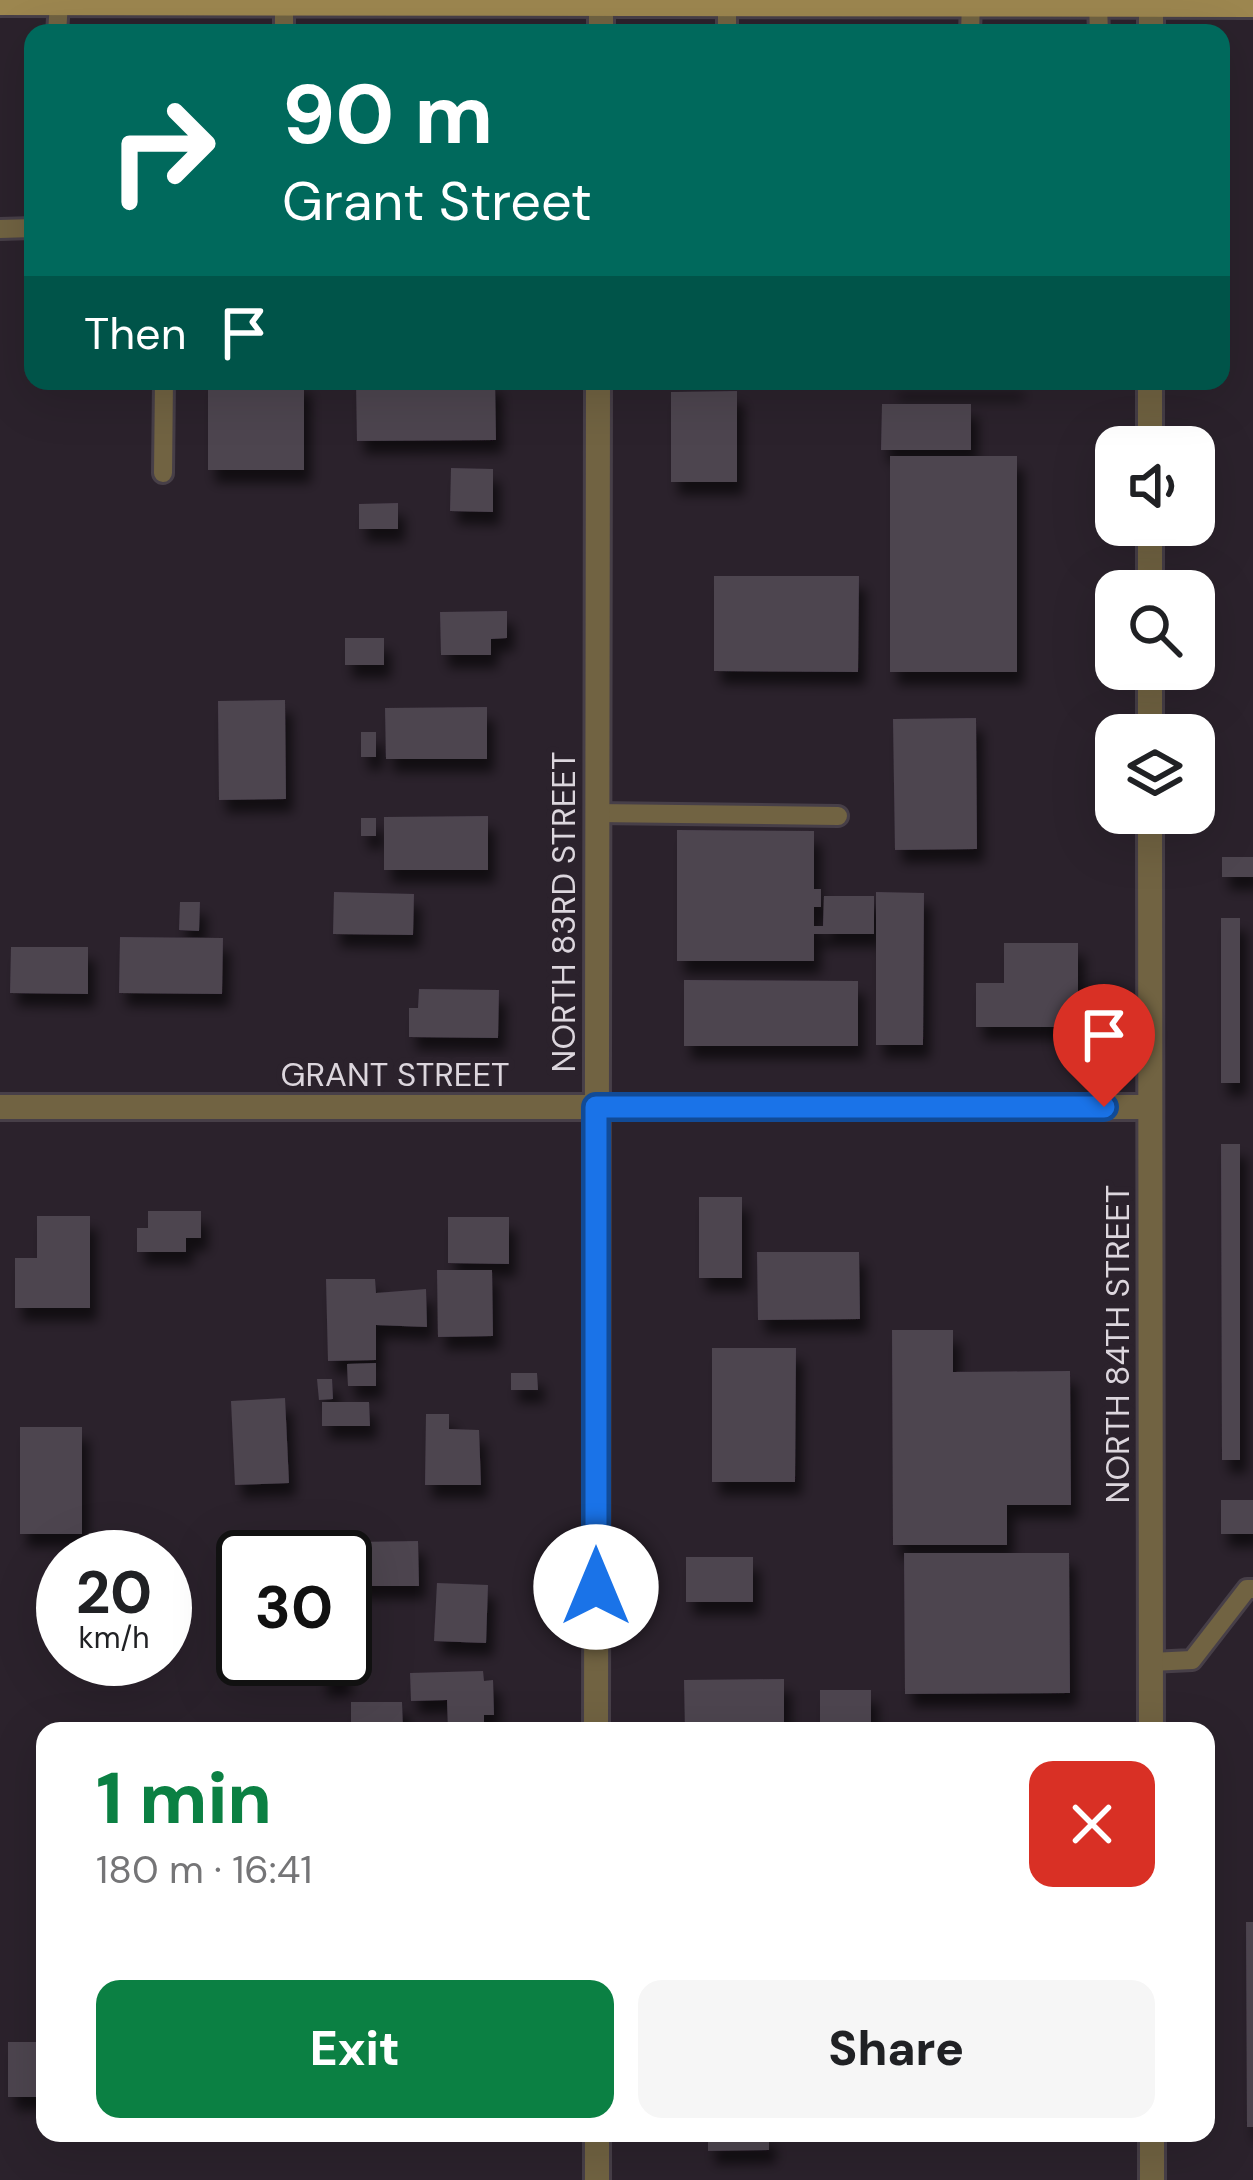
<!DOCTYPE html>
<html lang="en">
<head>
<meta charset="utf-8">
<style>
  :root { --surface:#fff; --page:#f6f6f6; --text:#202124; --muted:#757577; --accent:#0b8043 }
  body { margin:0; font-family:"DM Sans",sans-serif; background:var(--page); color:var(--text); height:100vh; display:flex; flex-direction:column; font-size:45px; white-space:nowrap }
  * { box-sizing:border-box; margin:0 }
  p { font-size:39px; color:var(--muted) }
  .icon { flex:none; width:66px; height:66px; fill:none; stroke:currentColor; stroke-width:2; stroke-linecap:round; stroke-linejoin:round }
  .map { position:relative; flex:1; overflow:hidden }
  .details { position:absolute; left:36px; top:1722px; width:1179px; height:420px; display:flex; flex-direction:column; background:var(--surface); border-radius:24px; box-shadow:0 12px 48px #0002 }
  .details>* { flex:none }
  .guide { position:absolute; left:24px; top:24px; width:1206px; height:366px; border-radius:24px; box-shadow:0 12px 48px #0002; background:#00695c; color:#fff; overflow:hidden }
  .controls { position:absolute; left:1095px; top:426px; display:grid; gap:24px }
  .controls a { display:grid; place-items:center; width:120px; height:120px; border-radius:24px; background:var(--surface); box-shadow:0 12px 48px #0002; font-size:60px }
  .speed { position:absolute; left:36px; top:1530px; display:flex; gap:24px; font-size:60px; font-weight:700; text-align:center }
  .speed>* { display:grid; place-content:center; width:156px; height:156px; border-radius:50%; background:var(--surface); box-shadow:0 12px 48px #0002; line-height:1 }
  .speed small { font-size:30px; font-weight:400 }
  .speed .limit { border:6px solid #111; border-radius:18px; background:#fff; color:#111 }
  .pin { position:absolute; display:grid; place-items:center; width:102px; height:102px; color:#fff; margin:-123px -51px; border-radius:50% 50% 50% 0; rotate:-45deg; box-shadow:0 0 12px #0007 }
  .pin .icon { rotate:45deg }
  .me { position:absolute; width:132px; margin:-66px; rotate:0deg; stroke-linejoin:round; filter:drop-shadow(0 0 9px #0008) }
  .turn { display:flex; align-items:center; gap:42px; height:252px; padding:0 60px; font-size:54px }
  .turn .icon { width:156px; height:156px; stroke-width:2.5 }
  .turn b { display:block; font-size:84px; line-height:102px }
  .then { display:flex; align-items:center; height:114px; padding:0 60px; background:#0003; gap:24px; font-size:45px }
  .round { display:grid; place-items:center; flex:none; width:126px; height:126px; border-radius:24px; background:var(--page) }
  .summary { display:flex; align-items:center; justify-content:space-between; height:204px; padding:0 60px }
  h1 { font-size:72px; font-weight:800; line-height:90px; color:var(--accent) }
  .action { display:flex; gap:24px; margin-top:auto; padding:24px 60px }
  .action a { flex:1; height:138px; border-radius:24px; background:var(--accent); color:#fff; font-size:48px; font-weight:800; line-height:138px; text-align:center }
  .action a+a { background:var(--page); color:var(--text) }
  .map>svg:first-child { display:block }
  .building { fill:#4d4450; filter:url(#shadow) }
  .lines { fill:none; stroke-linecap:round; stroke-linejoin:round }
  .lane-casing { stroke:#473f48; stroke-width:24 }
  .street-casing { stroke:#473f48; stroke-width:30 }
  .secondary-casing { stroke:#473f48; stroke-width:30 }
  .lane { stroke:#716342; stroke-width:18 }
  .street { stroke:#716342; stroke-width:24 }
  .secondary { stroke:#9c864f; stroke-width:24 }
  .route-casing { stroke:#114b97; stroke-width:30 }
  .route { stroke:#1a73e8; stroke-width:21 }
  .labels { text-anchor:middle; dominant-baseline:central; stroke-width:12; stroke-linejoin:round; paint-order:stroke }
  .street-label { font-size:33px; fill:#dcd6dd; stroke:#2b222c }
</style>
</head>
<body>
<div class="map">
<svg width="1253" height="2180" viewBox="0 0 1253 2180">
  <defs>
    <filter id="shadow"><feDropShadow dx="7" dy="13" stdDeviation="6" flood-color="#0009"/></filter>
  </defs>
  <rect width="100%" height="100%" fill="#2b222c"/>
  <path class="building" d="M208 381H304V470H208Z
    M434 381H495L496 440 357 441 356 382Z
    M891 381H1017V387H891Z
    M737 391V482H671V392Z
    M882 404H971V450H881Z
    M890 456H1017V672H890Z
    M451 468 493 469V512L450 511Z
    M398 503V529H359V504Z
    M714 576H859L858 672 714 671Z
    M507 611V638L491 639V655H441L440 612Z
    M345 638H384V665H345Z
    M285 700 286 799 219 800 218 701Z
    M487 707V759H386L385 708Z
    M976 718 977 849 895 850 893 719Z
    M361 732H376V757H361Z
    M488 816V870H384V817Z
    M361 818H376V836H361Z
    M677 830 814 831V889H821V907H814V926H823L824 896H874V934H814V961H677Z
    M1222 857H1253V877H1222Z
    M334 892 414 894 413 935 333 934Z
    M876 892 924 893 923 1045H876Z
    M180 902H200L199 931 179 930Z
    M1221 918H1240V1083H1221Z
    M120 937 223 938 222 994 119 993Z
    M1004 943H1078V1027H976V983H1004Z
    M11 947H88V994L10 993Z
    M684 980 858 981V1046H684Z
    M419 989 499 990 498 1038 409 1037V1008H418Z
    M1221 1144H1240V1460H1222Z
    M699 1197H742V1278H699Z
    M148 1211H201V1238H186V1252H137V1228H148Z
    M37 1216H90V1308H15V1258H37Z
    M448 1217H509V1264L448 1263Z
    M757 1252H859L860 1319 758 1320Z
    M437 1270H492L493 1336 438 1337Z
    M326 1279H375L376 1293 426 1289 427 1327 376 1325V1360L328 1361Z
    M892 1330H953V1372L1070 1371 1071 1505H1007V1545H893Z
    M712 1348H796L795 1482H712Z
    M376 1363V1386H348L347 1364Z
    M511 1373H537L538 1390H511Z
    M317 1379H332L333 1399 319 1400Z
    M285 1398 289 1483 235 1485 231 1401Z
    M322 1402H369L370 1426H322Z
    M426 1414H449V1429L479 1430 481 1485H425Z
    M20 1427H82V1534H20Z
    M1221 1500H1253V1534H1221Z
    M418 1541 419 1586H353V1542Z
    M904 1553H1069L1070 1693 905 1694Z
    M686 1557H753V1602H686Z
    M437 1583 488 1585 486 1643 434 1641Z
    M320 1659H344L345 1683 320 1684Z
    M483 1671 484 1681 493 1680 494 1715H484V1728L448 1729 447 1700 411 1701 410 1673Z
    M784 1679V1731H685L684 1680Z
    M820 1690H871V1731H820Z
    M351 1702H402L403 1731H351Z
    M1246 1922H1253V2127H1247Z
    M8 2042H45V2097H8Z
    M708 2133H769V2150L708 2151Z"/>
  <g class="lines">
    <defs>
      <path id="lane" d="M727 2V33
        M284 3V33
        M1098 4 1099 33
        M57 33 59 3
        M970 33 971 2
        M0 229 33 228
        M163 473 164 381
        M596 813 838 816
        M1151 1662 1192 1660 1247 1589H1253"/>
      <path id="street" d="M601 2V33
        M1151 33V4
        M1150 447V381
        M1150 525V591
        M1150 669V735
        M1150 813 1151 1731
        M0 1107H1150
        M596 1731 598 381
        M597 2133V2180
        M1152 2133V2180"/>
      <path id="secondary" d="M0 3 1253 5"/>
    </defs>
    <use href="#lane" class="lane-casing"/>
    <use href="#street" class="street-casing"/>
    <use href="#secondary" class="secondary-casing"/>
    <use href="#lane" class="lane"/>
    <use href="#street" class="street"/>
    <use href="#secondary" class="secondary"/>
  </g>
  <g class="lines">
    <defs>
      <path id="route" d="M596 1587V1107H1104"/>
    </defs>
    <use href="#route" class="route-casing"/>
    <use href="#route" class="route"/>
  </g>
  <g class="labels">
    <g class="street-label">
      <text transform="translate(563 912) rotate(-90)">NORTH 83RD STREET</text>
      <text x="395" y="1074">GRANT STREET</text>
      <text transform="translate(1117 1344) rotate(-90)">NORTH 84TH STREET</text>
    </g>
  </g>
</svg>
<div class="controls">
<a><svg class="icon" aria-label="sound" viewBox="0 0 24 24"><path d="M4 9h4l5-4v14l-5-4H4zM17 9q2 3 0 6"/></svg></a>
<a><svg class="icon" aria-label="search" viewBox="0 0 24 24"><circle cx="10" cy="10" r="6"/><path d="M15 15l6 6"/></svg></a>
<a><svg class="icon" aria-label="layers" viewBox="0 0 24 24"><path d="M12 4l9 5-9 5-9-5zM3 14l9 5 9-5"/></svg></a>
</div>
<div class="speed"><div>20<small>km/h</small></div><div class="limit">30</div></div>
<div class="pin" style="left:1104px;top:1107px;background:#d93025"><svg class="icon" aria-label="arrive" viewBox="0 0 24 24"><path d="M6 21V4h12l-3 4 3 4H6"/></svg></div>
<svg class="me" style="left:596px;top:1587px" viewBox="-20 -20 40 40"><circle r="19" fill="#fff"/><path d="M0-13L10 11 0 6-10 11z" fill="#1a73e8"/></svg>
<div class="guide">
<div class="turn"><svg class="icon" aria-label="right" viewBox="0 0 24 24"><path d="M7 20v-9h11M14 6l5 5-5 5"/></svg><div><b>90 m</b>Grant Street</div></div>
<div class="then">Then<svg class="icon" aria-label="arrive" viewBox="0 0 24 24"><path d="M6 21V4h12l-3 4 3 4H6"/></svg></div>
</div>
<section class="details">
<div class="summary"><div><h1>1 min</h1><p>180 m · 16:41</p></div><a class="round" style="background:#d93025;color:#fff"><svg class="icon" aria-label="close" viewBox="0 0 24 24"><path d="M6 6l12 12M18 6L6 18"/></svg></a></div>
<div class="action"><a>Exit</a><a>Share</a></div>
</section>
</div>
</body>
</html>
